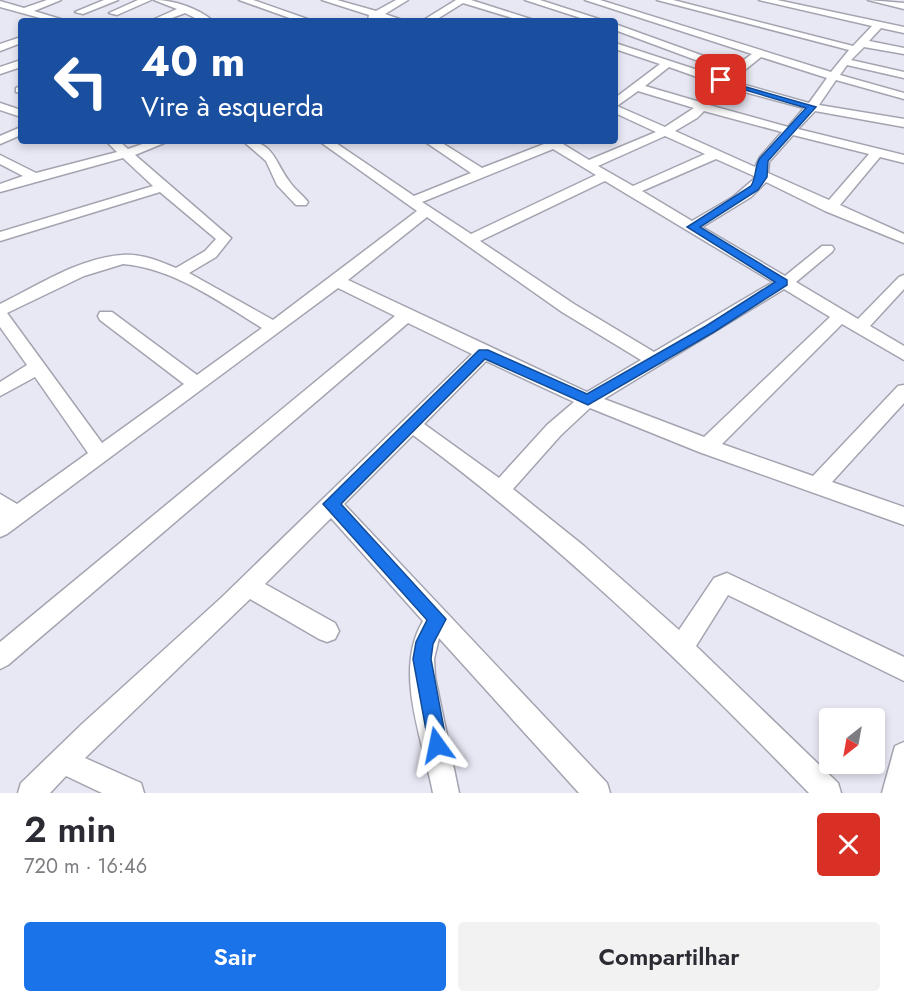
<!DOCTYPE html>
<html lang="pt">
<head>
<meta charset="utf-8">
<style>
  :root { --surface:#fff; --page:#f2f2f3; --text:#2b2b33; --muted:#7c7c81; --accent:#1a73e8 }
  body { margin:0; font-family:Jost,sans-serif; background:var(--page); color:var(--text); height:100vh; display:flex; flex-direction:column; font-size:22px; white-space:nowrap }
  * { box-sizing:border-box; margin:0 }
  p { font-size:20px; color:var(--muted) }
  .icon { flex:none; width:33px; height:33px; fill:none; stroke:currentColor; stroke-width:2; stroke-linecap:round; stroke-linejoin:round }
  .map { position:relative; height:793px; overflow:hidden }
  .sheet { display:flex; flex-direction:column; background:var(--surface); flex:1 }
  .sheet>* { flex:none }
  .banner { position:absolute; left:18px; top:18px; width:600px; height:126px; border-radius:6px; box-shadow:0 3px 9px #0003; background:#1a4fa0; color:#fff; overflow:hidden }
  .needle { width:39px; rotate:211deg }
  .buttons { position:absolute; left:819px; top:708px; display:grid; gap:12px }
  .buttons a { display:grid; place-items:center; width:66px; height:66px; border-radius:6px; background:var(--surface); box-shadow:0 3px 9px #0003; font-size:30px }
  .pin { position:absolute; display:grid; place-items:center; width:51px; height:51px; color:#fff; margin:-26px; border-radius:12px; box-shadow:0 3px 9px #0006 }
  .me { position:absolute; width:66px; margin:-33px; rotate:348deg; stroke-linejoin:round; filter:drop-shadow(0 0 4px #0008) }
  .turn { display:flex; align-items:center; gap:21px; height:126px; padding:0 24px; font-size:27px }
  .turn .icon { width:78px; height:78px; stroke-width:2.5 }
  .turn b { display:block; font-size:42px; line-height:51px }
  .round { display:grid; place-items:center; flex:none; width:63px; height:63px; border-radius:6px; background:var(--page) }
  .headline { display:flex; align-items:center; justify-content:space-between; height:102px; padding:0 24px }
  h1 { font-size:36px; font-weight:600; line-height:45px }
  .button { display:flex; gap:12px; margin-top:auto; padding:12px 24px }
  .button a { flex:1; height:69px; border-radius:6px; background:var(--accent); color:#fff; font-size:24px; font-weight:600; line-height:69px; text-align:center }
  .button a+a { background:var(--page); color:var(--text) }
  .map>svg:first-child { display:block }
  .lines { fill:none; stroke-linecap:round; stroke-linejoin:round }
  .minor-casing { stroke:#a3a4af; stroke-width:3 }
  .minor { fill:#fff; fill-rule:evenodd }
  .route { fill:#1a73e8; stroke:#114b97; stroke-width:1.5 }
</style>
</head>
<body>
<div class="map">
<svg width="904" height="793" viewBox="0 0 904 793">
  <rect width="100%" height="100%" fill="#e7e8f4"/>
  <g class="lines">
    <defs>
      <path id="minor" d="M47 0H61L34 11 67 21H51L0 7V1L24 8Z
        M104 0H118L83 14 75 12Z
        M138 0H151L117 15 109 13Z
        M154 0C174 0 198 8 213 21H201L185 13 164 21H150L177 9Z
        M239 0H253L313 21H298Z
        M322 0H337L376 11 396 0H408L385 14 405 21 378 18 368 20 369 15Z
        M456 0H471L537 21H522L463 3 434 21H422Z
        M525 0H540L605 21H590Z
        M585 0H600L831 72 849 50 657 0H673L853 46 872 26 759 0H777L904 27V33L881 28 869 41 904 48V54L864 47 851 60 904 72V78L847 65 840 75 904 93V99L836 80 819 105 904 119V127L815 111 798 129 904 155V163L880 157 840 205 904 234V243L825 211 766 182 751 197 702 227 785 276 822 246H832L834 249 832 252 796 282 858 319 899 277 904 275V289L870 326 904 346V360L842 324 722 444 813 476 898 386 904 385V403L832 482 904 507V525L699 452 590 408 561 435 513 489 584 546 679 630 714 578 727 573 904 657V681L728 595 696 646 838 783 841 793H809C685 665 557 541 413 435L344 504 607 783 610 793H579L439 638 434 659 435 677 459 793H433C423 740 393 671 423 621L331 518 265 584 335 623 339 631 335 639 327 642 319 639 250 599 85 758 141 783 144 793H102L66 776 50 793H18L21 783 82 724 221 598 472 354 408 323 8 665 0 669V642L395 316 338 288 7 534 0 537V494L17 504 88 453 35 377 0 396V382L27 365 0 327V304C37 286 79 258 122 255 140 253 159 261 176 268L205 251 216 239 160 192 0 241V232L153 186 123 158 0 192V184L23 176 0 164V155L36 173 117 152 106 141H119L128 149 151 141H169L135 155 231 238 216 257 189 273 273 320 417 211 319 141H333L414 196 471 173 424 141H439L482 168 544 144 542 141H558L589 160 656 132 615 113V98L660 64 615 49V43L722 78 728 72 615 30V24L734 67 752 54ZM761 57 827 78 809 103 731 81ZM669 67 717 84 700 102 645 86ZM726 87 804 108 788 127 709 105ZM638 91 694 108 665 127 617 106ZM704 111 782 132 760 157 755 167 675 131 697 118ZM793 135 869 154 829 200 768 173 769 162ZM665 136 705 154 633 186 598 166ZM553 149 596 175 471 234 422 202ZM716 159 754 176V179L733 197 692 221 642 191ZM605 181 773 282 654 352 574 304 480 241ZM427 217 562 312 641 360 587 392 348 280ZM123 264C173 268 220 302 262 328L197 375 112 312H100L98 316 100 320 184 384 102 443 7 313 84 276ZM784 289 830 317 704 437 604 399ZM486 361 574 402 547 425 499 478 424 424Z
        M868 0 904 3V9Z
        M21 37V43L0 51V44Z
        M21 60V67L0 74V67Z
        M21 86V93L16 92V88Z
        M0 103 21 110V117L0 110Z
        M21 127V135L0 144V136Z
        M243 141C274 141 274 161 289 181 294 189 302 194 308 202L306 205H296L277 185 266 161Z
        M904 742V793H882L895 746Z"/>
    </defs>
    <use href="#minor" class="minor-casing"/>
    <use href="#minor" class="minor"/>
  </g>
  <path class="route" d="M718 79 816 107 768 161 767 177 758 190 700 227 787 280V285L714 332 588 405 485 359 341 504 446 619 433 644 431 659 447 745 444 752 437 755 430 752 413 659 416 642 427 620 323 504 479 350H488L587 394 706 326 775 282 687 227 751 186C757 176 754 167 760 158L806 108 718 82Z"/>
</svg>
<div class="buttons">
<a><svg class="needle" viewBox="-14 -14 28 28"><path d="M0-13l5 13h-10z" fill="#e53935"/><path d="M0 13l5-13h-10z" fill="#7c7c81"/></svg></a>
</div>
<div class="pin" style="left:721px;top:80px;background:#d93025"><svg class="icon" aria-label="arrive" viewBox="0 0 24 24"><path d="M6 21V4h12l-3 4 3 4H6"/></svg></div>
<svg class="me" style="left:437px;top:745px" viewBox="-20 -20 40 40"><path d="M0-17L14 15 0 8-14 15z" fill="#1a73e8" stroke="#fff" stroke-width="4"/></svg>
<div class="banner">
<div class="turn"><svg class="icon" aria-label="left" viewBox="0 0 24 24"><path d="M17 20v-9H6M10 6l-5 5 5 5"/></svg><div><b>40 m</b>Vire à esquerda</div></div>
</div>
</div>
<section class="sheet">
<div class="headline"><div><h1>2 min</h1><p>720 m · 16:46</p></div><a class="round" style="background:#d93025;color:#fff"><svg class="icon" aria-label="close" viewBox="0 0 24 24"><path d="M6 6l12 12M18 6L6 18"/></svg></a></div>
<div class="button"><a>Sair</a><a>Compartilhar</a></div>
</section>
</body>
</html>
